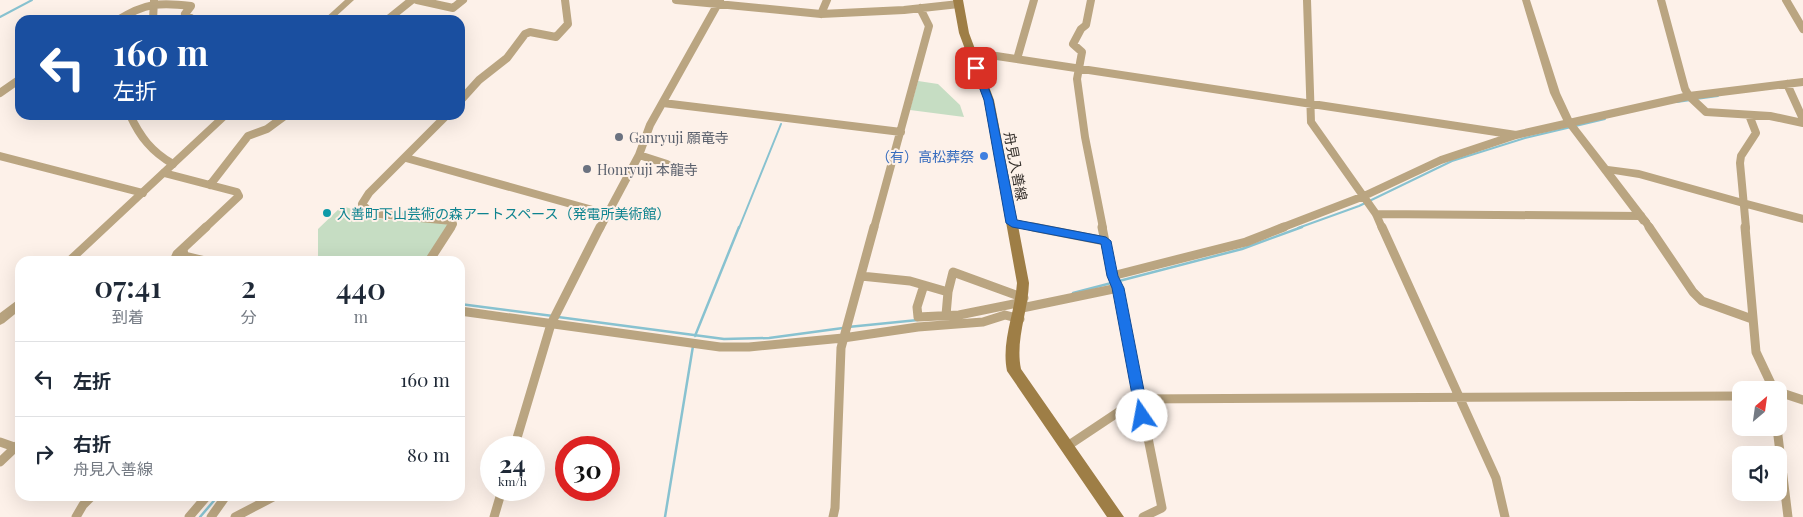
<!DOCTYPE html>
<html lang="ja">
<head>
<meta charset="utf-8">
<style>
  :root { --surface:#fff; --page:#f2f2f3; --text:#1f2937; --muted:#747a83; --line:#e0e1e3 }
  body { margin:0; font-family:"Playfair Display","Noto Sans JP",serif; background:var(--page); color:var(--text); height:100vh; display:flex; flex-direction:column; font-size:19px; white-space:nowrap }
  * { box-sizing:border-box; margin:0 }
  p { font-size:16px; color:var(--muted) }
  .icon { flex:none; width:28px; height:28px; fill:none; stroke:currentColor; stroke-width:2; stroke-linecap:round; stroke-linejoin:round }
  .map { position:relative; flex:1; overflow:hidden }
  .panel { position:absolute; left:15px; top:256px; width:450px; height:245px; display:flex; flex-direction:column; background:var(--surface); border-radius:15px; box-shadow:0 5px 20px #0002 }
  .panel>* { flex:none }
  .banner { position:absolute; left:15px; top:15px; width:450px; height:105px; border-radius:15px; box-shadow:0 5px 20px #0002; background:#1a4fa0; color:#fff; overflow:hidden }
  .needle { width:32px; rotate:29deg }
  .buttons { position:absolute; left:1732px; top:381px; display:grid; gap:10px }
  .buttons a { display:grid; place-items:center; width:55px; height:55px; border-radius:10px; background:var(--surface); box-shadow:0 5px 20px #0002; font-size:25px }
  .speed { position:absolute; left:480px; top:436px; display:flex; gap:10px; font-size:25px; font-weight:700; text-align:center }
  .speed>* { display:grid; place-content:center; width:65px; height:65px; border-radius:50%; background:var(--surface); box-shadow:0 5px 20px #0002; line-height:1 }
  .speed small { font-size:12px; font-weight:400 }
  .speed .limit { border:8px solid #d22; background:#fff; color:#111 }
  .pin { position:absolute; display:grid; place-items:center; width:42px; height:42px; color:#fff; margin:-21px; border-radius:10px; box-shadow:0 2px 8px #0006 }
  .me { position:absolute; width:55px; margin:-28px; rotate:348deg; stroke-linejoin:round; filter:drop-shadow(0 0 4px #0008) }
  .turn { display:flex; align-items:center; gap:18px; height:105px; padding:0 15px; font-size:22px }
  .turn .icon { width:65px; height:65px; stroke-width:2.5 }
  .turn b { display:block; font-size:35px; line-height:42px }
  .eta { display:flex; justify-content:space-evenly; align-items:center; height:85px; text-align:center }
  .eta b { font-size:30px; font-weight:600; line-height:35px }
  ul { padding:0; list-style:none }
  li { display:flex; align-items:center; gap:15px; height:75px; padding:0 15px; border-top:1px solid var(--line) }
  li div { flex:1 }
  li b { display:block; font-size:19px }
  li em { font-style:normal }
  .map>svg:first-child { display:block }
  .green { fill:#c6ddc3 }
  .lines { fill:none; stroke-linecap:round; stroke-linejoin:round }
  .stream-far1 { stroke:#88c2d0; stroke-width:2 }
  .stream { stroke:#88c2d0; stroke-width:2.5 }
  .minor-far1 { stroke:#baa581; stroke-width:8 }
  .minor { stroke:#baa581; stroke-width:9 }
  .tertiary { fill:#baa581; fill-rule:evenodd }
  .secondary { fill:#9e7e46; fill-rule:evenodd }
  .route { fill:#1a73e8; stroke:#114b97 }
  .worship-dot { fill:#6b7280; stroke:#fdf1e9; stroke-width:2 }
  .shop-dot { fill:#3f7fe0; stroke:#fdf1e9; stroke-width:2 }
  .culture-dot { fill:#0f9aa8; stroke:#fdf1e9; stroke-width:2 }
  .labels { text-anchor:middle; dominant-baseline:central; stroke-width:4; stroke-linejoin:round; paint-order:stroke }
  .worship-label { font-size:14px; fill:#5b616d; stroke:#fdf1e9; text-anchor:start }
  .shop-label { font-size:14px; fill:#366cbe; stroke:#fdf1e9; text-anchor:end }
  .street-label { font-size:14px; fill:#342f2b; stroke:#fdf1e9 }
  .culture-label { font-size:14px; fill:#0d838f; stroke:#fdf1e9; text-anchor:start }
</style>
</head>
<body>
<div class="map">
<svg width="1803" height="517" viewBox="0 0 1803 517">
  <rect width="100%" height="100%" fill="#fdf1e9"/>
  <path class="green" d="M918 81 938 84 960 105 964 117 910 110Z
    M342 206 362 212 373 218 388 220 449 223 425 261H318V229Z"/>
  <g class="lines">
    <path class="stream-far1" d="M0 17 32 0
      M1696 99 1718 96
      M1677 102 1691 100
      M739 228 781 124
      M1298 228 1359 206 1452 161 1525 138 1605 119"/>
    <path class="stream" d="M1073 293 1242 249 1302 227
      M460 304 553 316
      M558 317 724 339 769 338 843 328
      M848 327 918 320
      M695 336 739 227
      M200 517 218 496
      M665 517 693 346"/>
    <path class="minor-far1" d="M417 0 453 8 463 0
      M676 0 821 14 904 10 959 4
      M1091 0 1086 25 1081 29 1073 44 1082 52 1077 79 1085 137 1103 228
      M1307 0 1311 122 1376 214 1382 228
      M1661 0 1685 89 1689 96 1706 112 1770 116 1803 123
      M1786 0 1803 29
      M821 14 827 0
      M118 20C145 3 160 2 191 6L185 14 194 20
      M153 20 154 0
      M387 20 412 0
      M970 52 1516 135
      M1017 59 1034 0
      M1787 84 1803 119
      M0 93 20 79
      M460 101 479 80 507 58 525 34 530 32 556 37 568 24 565 0
      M663 103 901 132
      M130 115C140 137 152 152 173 164
      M447 115 369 193 362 204 368 210 378 214 452 221 453 224 450 228
      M639 155 667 164
      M0 156 143 193
      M406 158 607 214
      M164 173 237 192 239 196 205 228
      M210 185 248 136 267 129 286 115
      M1743 203 1803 219
      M1376 214 1641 216
      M1645 221 1650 228
      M1012 223 1039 228
      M600 228 639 155 650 125 720 0
      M874 228 929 26 920 8
      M1281 228 1364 196 1441 160 1516 135 1689 96 1803 82
      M1746 228 1740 163 1741 156 1756 133 1749 115"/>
    <path class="minor" d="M1033 227 1105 241
      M1382 227 1496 478 1505 517
      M1649 227 1693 292 1702 301 1752 319
      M1745 227 1756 352 1774 390
      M183 249 184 256 205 261
      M174 261 177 254 206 227
      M429 261 451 227
      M861 276 910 281 948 292 953 272 1024 298
      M1112 276 1246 242 1284 227
      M924 285 917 307 918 317 959 315 1023 302
      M1118 288 1162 508 1143 517
      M1022 308 1118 288 1112 276 1102 227
      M460 311 720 347H749L843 338 918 327 983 322 1005 315 1020 319
      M946 315 948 292
      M1779 392 1803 400
      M1777 428 1788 517
      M0 442 20 449
      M1066 447 1138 399 1741 396
      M514 448 551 324 600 227
      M0 462 20 443
      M76 517 83 505 92 496
      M189 517 207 496
      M211 517 226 496
      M235 517 275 496
      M494 517 502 490
      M833 517 835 508 841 348 874 227"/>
    <path class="tertiary" d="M345 0H354L332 20H323Z
      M1522 0H1530L1560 93 1573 121 1608 166 1639 170 1743 199 1748 203 1747 206 1743 207 1639 178 1614 174 1650 221 1645 225 1641 224 1564 122 1550 93Z
      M220 115H231L75 261H63Z
      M20 298V310L4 323 0 325V313Z"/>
    <path class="secondary" d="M953 0H963L969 33 994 100 1029 283C1028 312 1015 340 1021 369L1124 517H1107L1007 371C1001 341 1015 313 1017 283L984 100 959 33Z"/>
  </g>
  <path class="route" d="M976 65 981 68 993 100 1017 220 1106 237 1111 241 1118 276 1124 288 1149 416 1147 420 1142 421 1138 420 1136 416 1112 288 1107 276 1101 244 1012 227 1006 223 984 100 972 68Z"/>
  <g class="worship-dot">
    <circle cx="619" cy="137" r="5"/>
    <circle cx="587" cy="169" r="5"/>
  </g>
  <circle class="shop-dot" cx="984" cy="156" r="5"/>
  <circle class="culture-dot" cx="327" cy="213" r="5"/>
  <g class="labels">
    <g class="worship-label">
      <text x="629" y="137">Ganryuji 願竜寺</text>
      <text x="597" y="169">Honryuji 本龍寺</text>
    </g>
    <g class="shop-label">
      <text x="974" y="156">（有）高松葬祭</text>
    </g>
    <g class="street-label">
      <text transform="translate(1016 166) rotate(79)">舟見入善線</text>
    </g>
    <g class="culture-label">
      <text x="337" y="213">入善町下山芸術の森アートスペース（発電所美術館）</text>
    </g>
  </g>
</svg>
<div class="buttons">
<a><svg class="needle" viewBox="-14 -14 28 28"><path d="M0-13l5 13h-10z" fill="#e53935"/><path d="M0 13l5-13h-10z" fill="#747a83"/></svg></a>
<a><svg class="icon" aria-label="sound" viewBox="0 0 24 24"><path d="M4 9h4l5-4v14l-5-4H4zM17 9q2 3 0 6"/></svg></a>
</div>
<div class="speed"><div>24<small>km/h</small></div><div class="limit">30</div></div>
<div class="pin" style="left:976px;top:68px;background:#d93025"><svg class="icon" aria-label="arrive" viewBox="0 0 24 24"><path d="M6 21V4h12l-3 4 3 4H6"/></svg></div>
<svg class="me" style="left:1142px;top:416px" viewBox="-20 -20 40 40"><circle r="19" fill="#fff"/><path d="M0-13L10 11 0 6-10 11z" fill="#1a73e8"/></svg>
<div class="banner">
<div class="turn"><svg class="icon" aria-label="left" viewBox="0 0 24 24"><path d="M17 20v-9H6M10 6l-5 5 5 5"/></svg><div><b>160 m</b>左折</div></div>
</div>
<section class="panel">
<div class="eta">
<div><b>07:41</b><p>到着</p></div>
<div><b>2</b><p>分</p></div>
<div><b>440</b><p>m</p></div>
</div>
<ul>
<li><svg class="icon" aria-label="left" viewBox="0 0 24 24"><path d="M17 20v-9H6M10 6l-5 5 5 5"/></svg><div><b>左折</b></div><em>160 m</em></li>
<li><svg class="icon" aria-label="right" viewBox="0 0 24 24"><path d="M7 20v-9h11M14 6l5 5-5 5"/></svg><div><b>右折</b><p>舟見入善線</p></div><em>80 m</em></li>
</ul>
</section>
</div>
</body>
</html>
